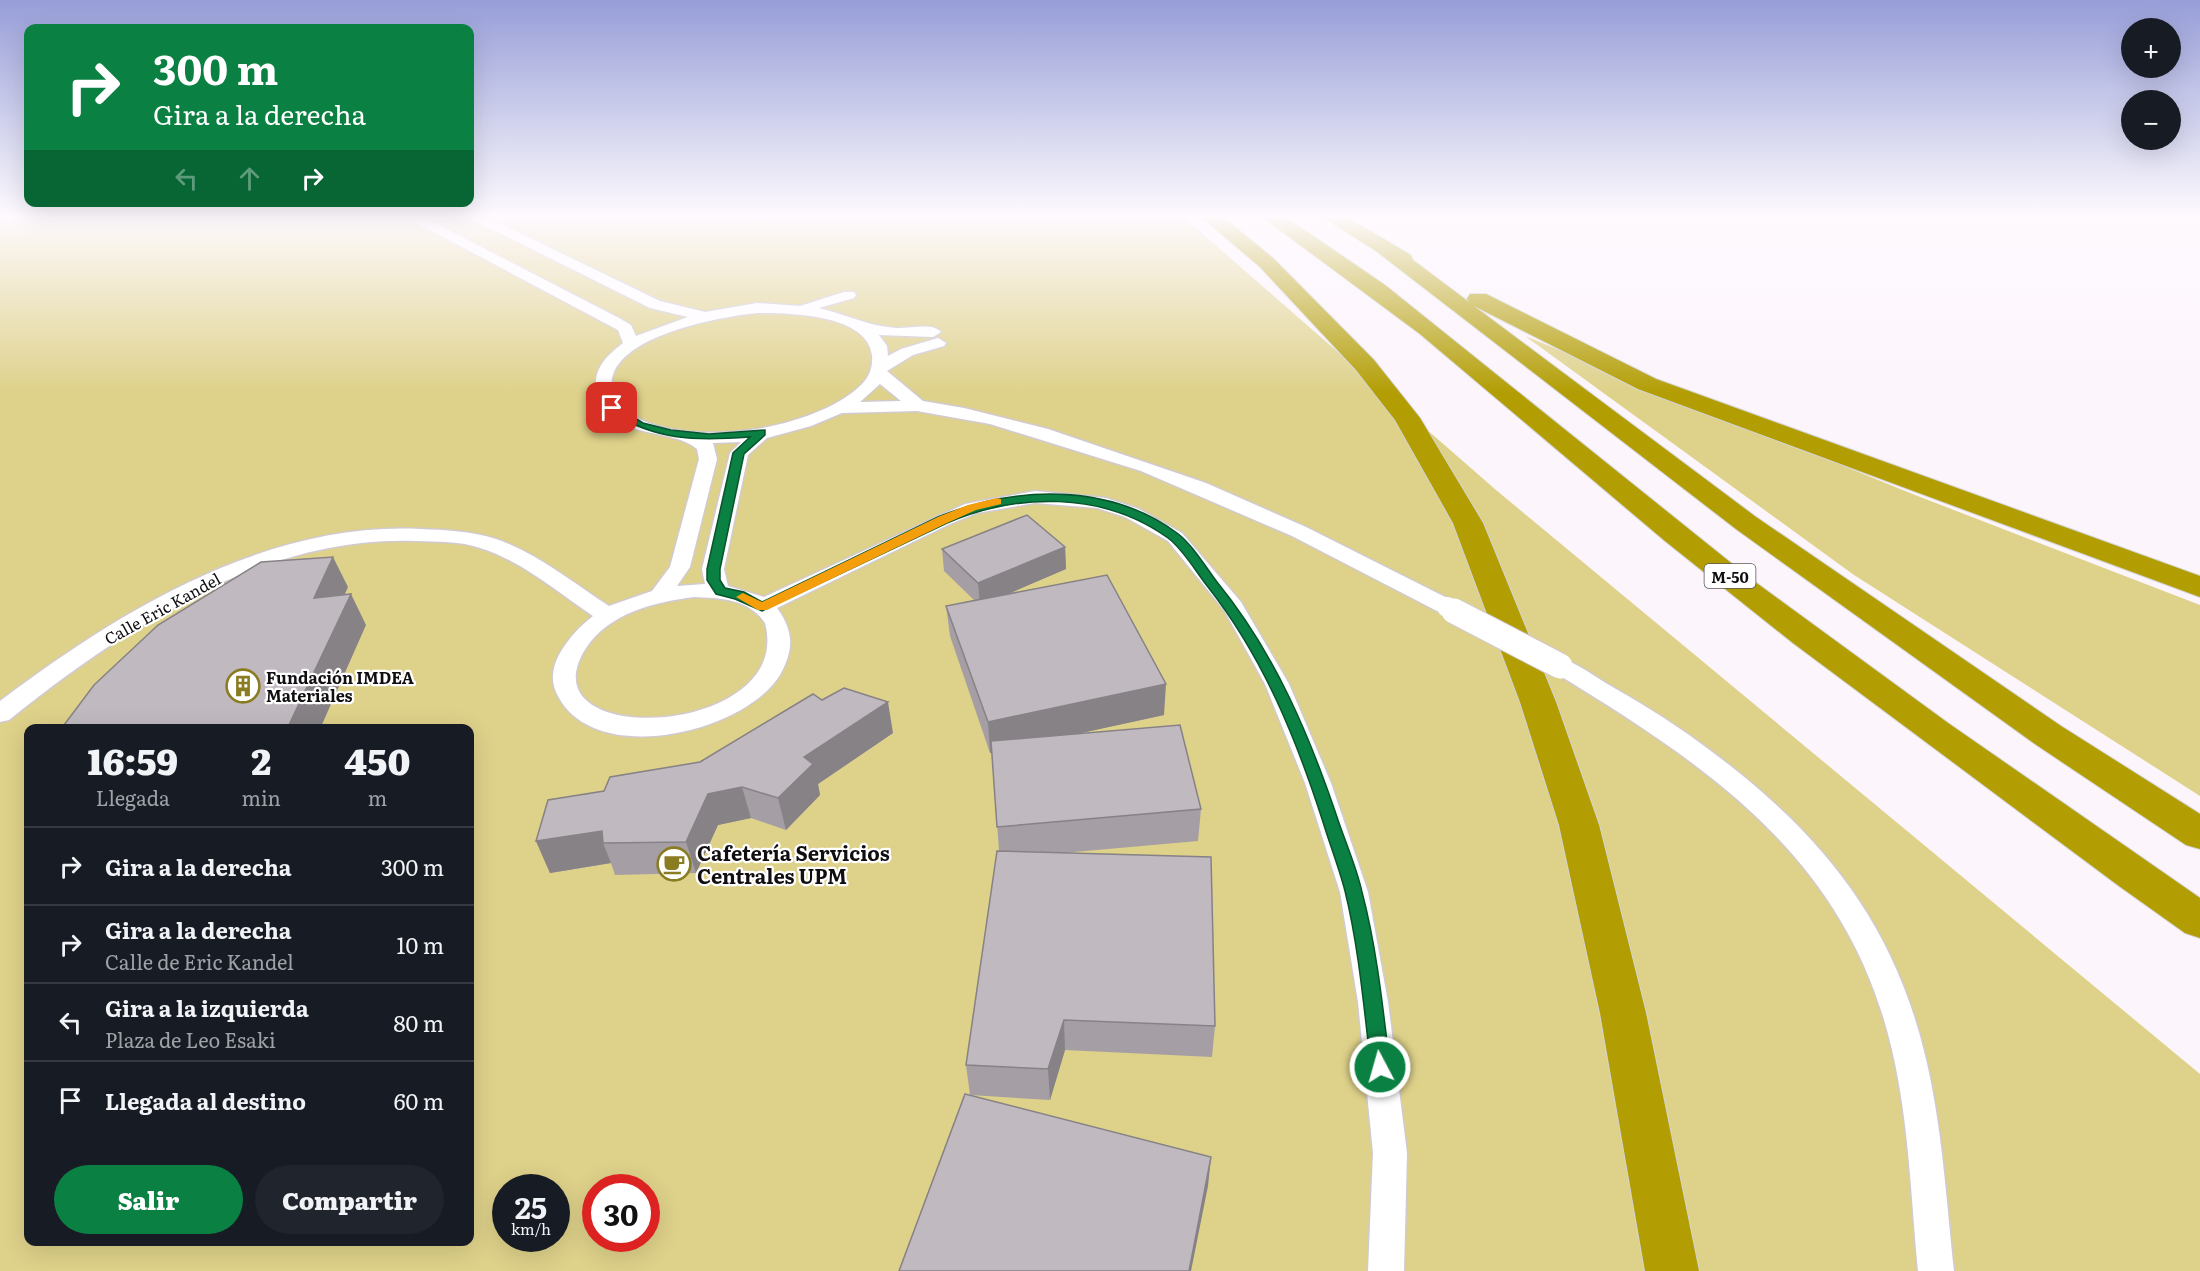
<!DOCTYPE html>
<html lang="es">
<head>
<meta charset="utf-8">
<style>
  :root { --surface:#171b24; --page:#20242c; --text:#f1f3f6; --muted:#9ea1a6; --line:#363941; --accent:#0b8043 }
  body { margin:0; font-family:Literata,serif; background:var(--page); color:var(--text); height:100vh; display:flex; flex-direction:column; font-size:22px; white-space:nowrap }
  * { box-sizing:border-box; margin:0 }
  p { font-size:20px; color:var(--muted) }
  .icon { flex:none; width:33px; height:33px; fill:none; stroke:currentColor; stroke-width:2; stroke-linecap:round; stroke-linejoin:round }
  .map { position:relative; flex:1; overflow:hidden }
  .details { position:absolute; left:24px; top:724px; width:450px; height:522px; display:flex; flex-direction:column; background:var(--surface); border-radius:12px; box-shadow:0 6px 24px #0002 }
  .details>* { flex:none }
  .guide { position:absolute; left:24px; top:24px; width:450px; height:183px; border-radius:12px; box-shadow:0 6px 24px #0002; background:#0b8043; color:#fff; overflow:hidden }
  .buttons { position:absolute; left:2121px; top:18px; display:grid; gap:12px }
  .buttons a { display:grid; place-items:center; width:60px; height:60px; border-radius:50%; background:var(--surface); box-shadow:0 6px 24px #0002; font-size:30px }
  .speed { position:absolute; left:492px; top:1174px; display:flex; gap:12px; font-size:30px; font-weight:700; text-align:center }
  .speed>* { display:grid; place-content:center; width:78px; height:78px; border-radius:50%; background:var(--surface); box-shadow:0 6px 24px #0002; line-height:1 }
  .speed small { font-size:15px; font-weight:400 }
  .speed .limit { border:9px solid #d22; background:#fff; color:#111 }
  .pin { position:absolute; display:grid; place-items:center; width:51px; height:51px; color:#fff; margin:-26px; border-radius:12px; box-shadow:0 3px 9px #0006 }
  .me { position:absolute; width:66px; margin:-33px; rotate:354deg; stroke-linejoin:round; filter:drop-shadow(0 0 4px #0008) }
  .turn { display:flex; align-items:center; gap:21px; height:126px; padding:0 30px; font-size:27px }
  .turn .icon { width:78px; height:78px; stroke-width:2.5 }
  .turn b { display:block; font-size:42px; line-height:51px }
  .lanes { display:flex; align-items:center; height:57px; padding:0 30px; background:#0003; justify-content:center; gap:30px; direction:ltr }
  .lanes .off { opacity:.35 }
  .eta { display:flex; justify-content:space-evenly; align-items:center; height:102px; text-align:center }
  .eta b { font-size:36px; font-weight:800; line-height:42px }
  .cta { display:flex; gap:12px; margin-top:auto; padding:12px 30px }
  .cta a { flex:1; height:69px; border-radius:36px; background:var(--accent); color:#fff; font-size:24px; font-weight:800; line-height:69px; text-align:center }
  .cta a+a { background:var(--page); color:var(--text) }
  ul { padding:0; list-style:none }
  li { display:flex; align-items:center; gap:18px; height:78px; padding:0 30px; border-top:2px solid var(--line) }
  li div { flex:1 }
  li b { display:block; font-size:22px }
  li em { font-style:normal }
  .map>svg:first-child { display:block }
  .green { fill:#ded18a; fill-rule:evenodd }
  .lines { fill:none; stroke-linecap:round; stroke-linejoin:round }
  .street-casing { stroke:#d1cad0; stroke-width:3 }
  .highway-casing { stroke:#d4d4d4; stroke-width:2 }
  .street { fill:#fff; fill-rule:evenodd }
  .highway { fill:#b29d03; fill-rule:evenodd }
  .street-bridge-far1-casing { stroke:#d1cad0; stroke-width:22; stroke-linecap:butt }
  .street-bridge-casing { stroke:#d1cad0; stroke-width:27; stroke-linecap:butt }
  .street-bridge-far1 { stroke:#fff; stroke-width:20 }
  .street-bridge { stroke:#fff; stroke-width:25 }
  .wall { fill:#a59fa5 }
  .shaded-wall { fill:#868286 }
  .building { fill:#c0b9c0; stroke:#868286; stroke-width:1.5 }
  .route { fill:#0b8043; stroke:#07532c; stroke-width:1.5 }
  .slow { fill:#f59e0b }
  .labels { text-anchor:middle; dominant-baseline:central; stroke-width:4.5; stroke-linejoin:round; paint-order:stroke }
  .shield { fill:#fff; stroke:#585658; stroke-width:1.5 }
  .shield-label { font-size:15px; font-weight:bold; fill:#100e10 }
  .street-label { font-size:16px; fill:#100e10; stroke:#fff }
  .poi-label { font-size:16px; font-weight:bold; fill:#100e10; stroke:#fff; text-anchor:start }
  .near-poi-label { font-size:20px; font-weight:bold; fill:#100e10; stroke:#fff; text-anchor:start }
</style>
</head>
<body>
<div class="map">
<svg width="2200" height="1271" viewBox="0 0 2200 1271">
  <rect width="100%" height="100%" fill="#fcf5fc"/>
  <path class="green" d="M0 216H1182L1496 490 2200 1074V1271H0ZM28 729H470V1242H28ZM506 1188H556V1239H506ZM596 1188H646V1239H596Z
    M1525 336 1915 495 2200 605V796L1854 575Z"/>
  <g class="lines">
    <defs>
      <path id="street" d="M404 216H421L619 318 631 325 636 336 688 317 650 308 466 216H484L660 301 705 312 757 303 800 306 844 292H854L856 295 854 298 819 308C845 314 868 326 896 328 908 329 932 322 941 332L933 337 879 335 887 346 888 356 901 349 938 338 946 343 944 346 913 355 887 371 923 401 964 408 1048 429 1206 483 1306 527 1455 602 1458 607 1455 612H1439L1292 536 1141 471 990 424 917 411 842 413 811 426 767 438 748 455 724 569 728 586 764 597 965 504 1035 491 1106 498 1139 509 1182 533 1241 602 1289 684 1331 783 1368 892 1388 1002 1407 1153 1404 1271H1368L1373 1153 1358 1002 1340 892 1305 783 1265 684 1224 610 1168 541 1125 517 1097 508 1035 503 977 513 950 524 777 608C794 631 794 650 780 675 744 733 595 768 558 696 550 682 552 667 560 653 569 638 579 627 593 616 557 592 522 561 480 548 460 541 438 542 417 541 264 534 123 629 9 720L0 722V701C119 611 265 522 420 529 445 530 471 531 496 539 537 553 573 583 609 606L652 591 670 567 699 459 697 449C671 426 600 441 596 388 594 367 608 355 623 343L618 330ZM757 313C789 313 867 314 872 355 873 366 870 376 862 384 815 432 665 456 616 402 586 340 718 317 757 313ZM880 384 901 401 860 402ZM741 442 730 453 702 569 705 584 677 586 690 567 717 459 713 443ZM694 597C721 598 749 599 765 623 796 738 520 751 586 648 609 613 655 602 694 597Z
        M1560 658C1576 663 1590 673 1604 682 1637 701 1669 720 1700 743 1812 824 1890 913 1924 1051 1942 1122 1946 1198 1954 1271H1918C1911 1198 1909 1122 1892 1050 1848 859 1710 767 1552 671L1548 666 1552 661Z"/>
      <path id="highway" d="M1200 216H1222L1274 259 1374 360 1420 418 1483 523 1556 702 1599 825 1646 1013 1699 1271H1645L1600 1013 1559 825 1520 702 1453 523 1395 420 1356 370 1260 267Z
        M1261 216H1284L1385 285 1751 579 1948 723 2200 898V938L2185 933 2119 886 1793 643 1665 541 1420 334Z
        M1321 216H1345L1411 255 1413 260 1469 302 1467 299 1470 294H1486L1656 379 2200 576V597L1638 389 1474 306 1756 517 2061 726 2200 814V849L2186 845 2035 744 1736 529 1376 251Z"/>
    </defs>
    <use href="#street" class="street-casing"/>
    <use href="#highway" class="highway-casing"/>
    <use href="#street" class="street"/>
    <use href="#highway" class="highway"/>
    <defs>
      <path id="street-bridge-far1" d="M1447 607 1457 612"/>
      <path id="street-bridge" d="M1454 611 1560 666"/>
    </defs>
    <use href="#street-bridge-far1" class="street-bridge-far1-casing"/>
    <use href="#street-bridge" class="street-bridge-casing"/>
    <use href="#street-bridge-far1" class="street-bridge-far1"/>
    <use href="#street-bridge" class="street-bridge"/>
  </g>
  <path class="wall" d="M1065 547 1066 569 1007 594 1164 715 1076 734 1201 809 1198 841 1063 853 1215 1026 1212 1057 1065 1050 1050 1100 970 1095 966 1065 999 851 992 753H990L950 636 946 606 974 600 944 571 942 549Z
    M822 700 893 733 818 784 820 795 786 830 751 818 718 825 696 873 615 875 611 863 550 873 536 841 604 791 700 762Z"/>
  <path class="shaded-wall" d="M1065 547 1066 569 980 606 978 583Z
    M333 557 348 587 330 628 314 598Z
    M351 594 366 625 320 729H287Z
    M1166 684 1164 715 990 753 988 722Z
    M888 702 893 733 818 784 820 795 786 830 778 798 804 757Z
    M742 787 751 818 718 825 696 873 686 842 708 794Z
    M602 831 603 843 611 863 550 873 536 841Z
    M1064 1020 1065 1050 1050 1100 1048 1069Z
    M1211 1157 1208 1186 1191 1271H1189Z"/>
  <path class="building" d="M1027 515 1065 547 978 583 942 549Z
    M333 557 314 598 351 594 287 729H61L94 685 158 625 261 562Z
    M1107 575 1166 684 988 722 946 606Z
    M844 688 888 702 804 757 813 764 778 798 742 787 708 794 686 842 603 843 602 831 536 841 548 800 604 791 610 777 700 762 813 694 822 700Z
    M1180 725 1201 809 997 827 991 741Z
    M997 851 1211 857 1215 1026 1064 1020 1048 1069 966 1065Z
    M965 1094 1211 1157 1189 1271H899Z"/>
  <linearGradient id="sky" x2="0" y2="1"><stop stop-color="#979ed8"/><stop offset="0.55" stop-color="#fefafe"/><stop offset="1" stop-color="#fefafe" stop-opacity="0"/></linearGradient>
  <rect width="2200" height="394" fill="url(#sky)"/>
  <path class="route" d="M608 406H616L643 423 671 430 709 434 765 430V435L744 454 720 569V580L725 588 744 592 762 602 938 517C1014 486 1108 482 1177 533 1192 544 1205 566 1217 582 1275 653 1310 736 1339 823 1347 846 1357 869 1362 892 1377 949 1383 1009 1390 1067L1387 1073 1380 1076 1374 1073 1371 1067C1364 1009 1359 948 1345 891 1339 868 1330 845 1323 822 1296 738 1263 657 1208 587 1196 572 1183 549 1168 538 1103 491 1017 493 947 523L762 611 735 599 716 594 707 580V569L733 453 750 437C694 441 658 441 608 411Z"/>
  <path class="slow" d="M997 498 1001 499V504L976 510 947 523 767 610H758L736 597 743 593 762 602 938 517 968 505Z"/>
  <defs>
    <symbol id="building-ring" viewBox="-11 -11 22 22"><circle r="9.5" fill="#fff" stroke="#8a7c21" stroke-width="1.5"/><path d="M-4-6H4V6H1V3H-1V6H-4ZM-2.5-4.3h1.7v1.8h-1.7ZM.8-4.3h1.7v1.8H.8ZM-2.5-1h1.7V.8h-1.7ZM.8-1h1.7V.8H.8Z" fill="#8a7c21"/></symbol>
    <symbol id="cafe-ring" viewBox="-11 -11 22 22"><circle r="9.5" fill="#fff" stroke="#8a7c21" stroke-width="1.5"/><path d="M-5.5-4.5H6V0H3Q3 3.5 0 3.5H-2.5Q-5.5 3.5-5.5 0ZM3-3.2v2h1.7v-2ZM-6 4.5H4V6H-6Z" fill="#8a7c21"/></symbol>
  </defs>
  <g fill-rule="evenodd">
    <use href="#building-ring" x="224" y="667" width="38" height="38"/>
    <use href="#cafe-ring" x="655" y="845" width="38" height="38"/>
  </g>
  <g class="labels">
    <rect class="shield" x="1704.5" y="564" width="51" height="24" rx="4.5"/>
    <g class="shield-label">
      <text x="1730" y="576">M-50</text>
    </g>
    <g class="street-label">
      <text transform="translate(162 608) rotate(-29)">Calle Eric Kandel</text>
    </g>
    <g class="poi-label">
      <text x="266" y="677">Fundación IMDEA<tspan x="266" dy="18">Materiales</tspan></text>
    </g>
    <g class="near-poi-label">
      <text x="697" y="852">Cafetería Servicios<tspan x="697" dy="23">Centrales UPM</tspan></text>
    </g>
  </g>
</svg>
<div class="buttons">
<a>+</a>
<a>−</a>
</div>
<div class="speed"><div>25<small>km/h</small></div><div class="limit">30</div></div>
<div class="pin" style="left:612px;top:408px;background:#d93025"><svg class="icon" aria-label="arrive" viewBox="0 0 24 24"><path d="M6 21V4h12l-3 4 3 4H6"/></svg></div>
<svg class="me" style="left:1380px;top:1067px" viewBox="-20 -20 40 40"><circle r="17" fill="#0b8043" stroke="#fff" stroke-width="3"/><path d="M0-11L8 9 0 5-8 9z" fill="#fff"/></svg>
<div class="guide">
<div class="turn"><svg class="icon" aria-label="right" viewBox="0 0 24 24"><path d="M7 20v-9h11M14 6l5 5-5 5"/></svg><div><b>300 m</b>Gira a la derecha</div></div>
<div class="lanes"><svg class="icon off" aria-label="left" viewBox="0 0 24 24"><path d="M17 20v-9H6M10 6l-5 5 5 5"/></svg><svg class="icon off" aria-label="ahead" viewBox="0 0 24 24"><path d="M12 20V5M6 11l6-6 6 6"/></svg><svg class="icon" aria-label="right" viewBox="0 0 24 24"><path d="M7 20v-9h11M14 6l5 5-5 5"/></svg></div>
</div>
<section class="details">
<div class="eta">
<div><b>16:59</b><p>Llegada</p></div>
<div><b>2</b><p>min</p></div>
<div><b>450</b><p>m</p></div>
</div>
<ul>
<li><svg class="icon" aria-label="right" viewBox="0 0 24 24"><path d="M7 20v-9h11M14 6l5 5-5 5"/></svg><div><b>Gira a la derecha</b></div><em>300 m</em></li>
<li><svg class="icon" aria-label="right" viewBox="0 0 24 24"><path d="M7 20v-9h11M14 6l5 5-5 5"/></svg><div><b>Gira a la derecha</b><p>Calle de Eric Kandel</p></div><em>10 m</em></li>
<li><svg class="icon" aria-label="left" viewBox="0 0 24 24"><path d="M17 20v-9H6M10 6l-5 5 5 5"/></svg><div><b>Gira a la izquierda</b><p>Plaza de Leo Esaki</p></div><em>80 m</em></li>
<li><svg class="icon" aria-label="arrive" viewBox="0 0 24 24"><path d="M6 21V4h12l-3 4 3 4H6"/></svg><div><b>Llegada al destino</b></div><em>60 m</em></li>
</ul>
<div class="cta"><a>Salir</a><a>Compartir</a></div>
</section>
</div>
</body>
</html>
